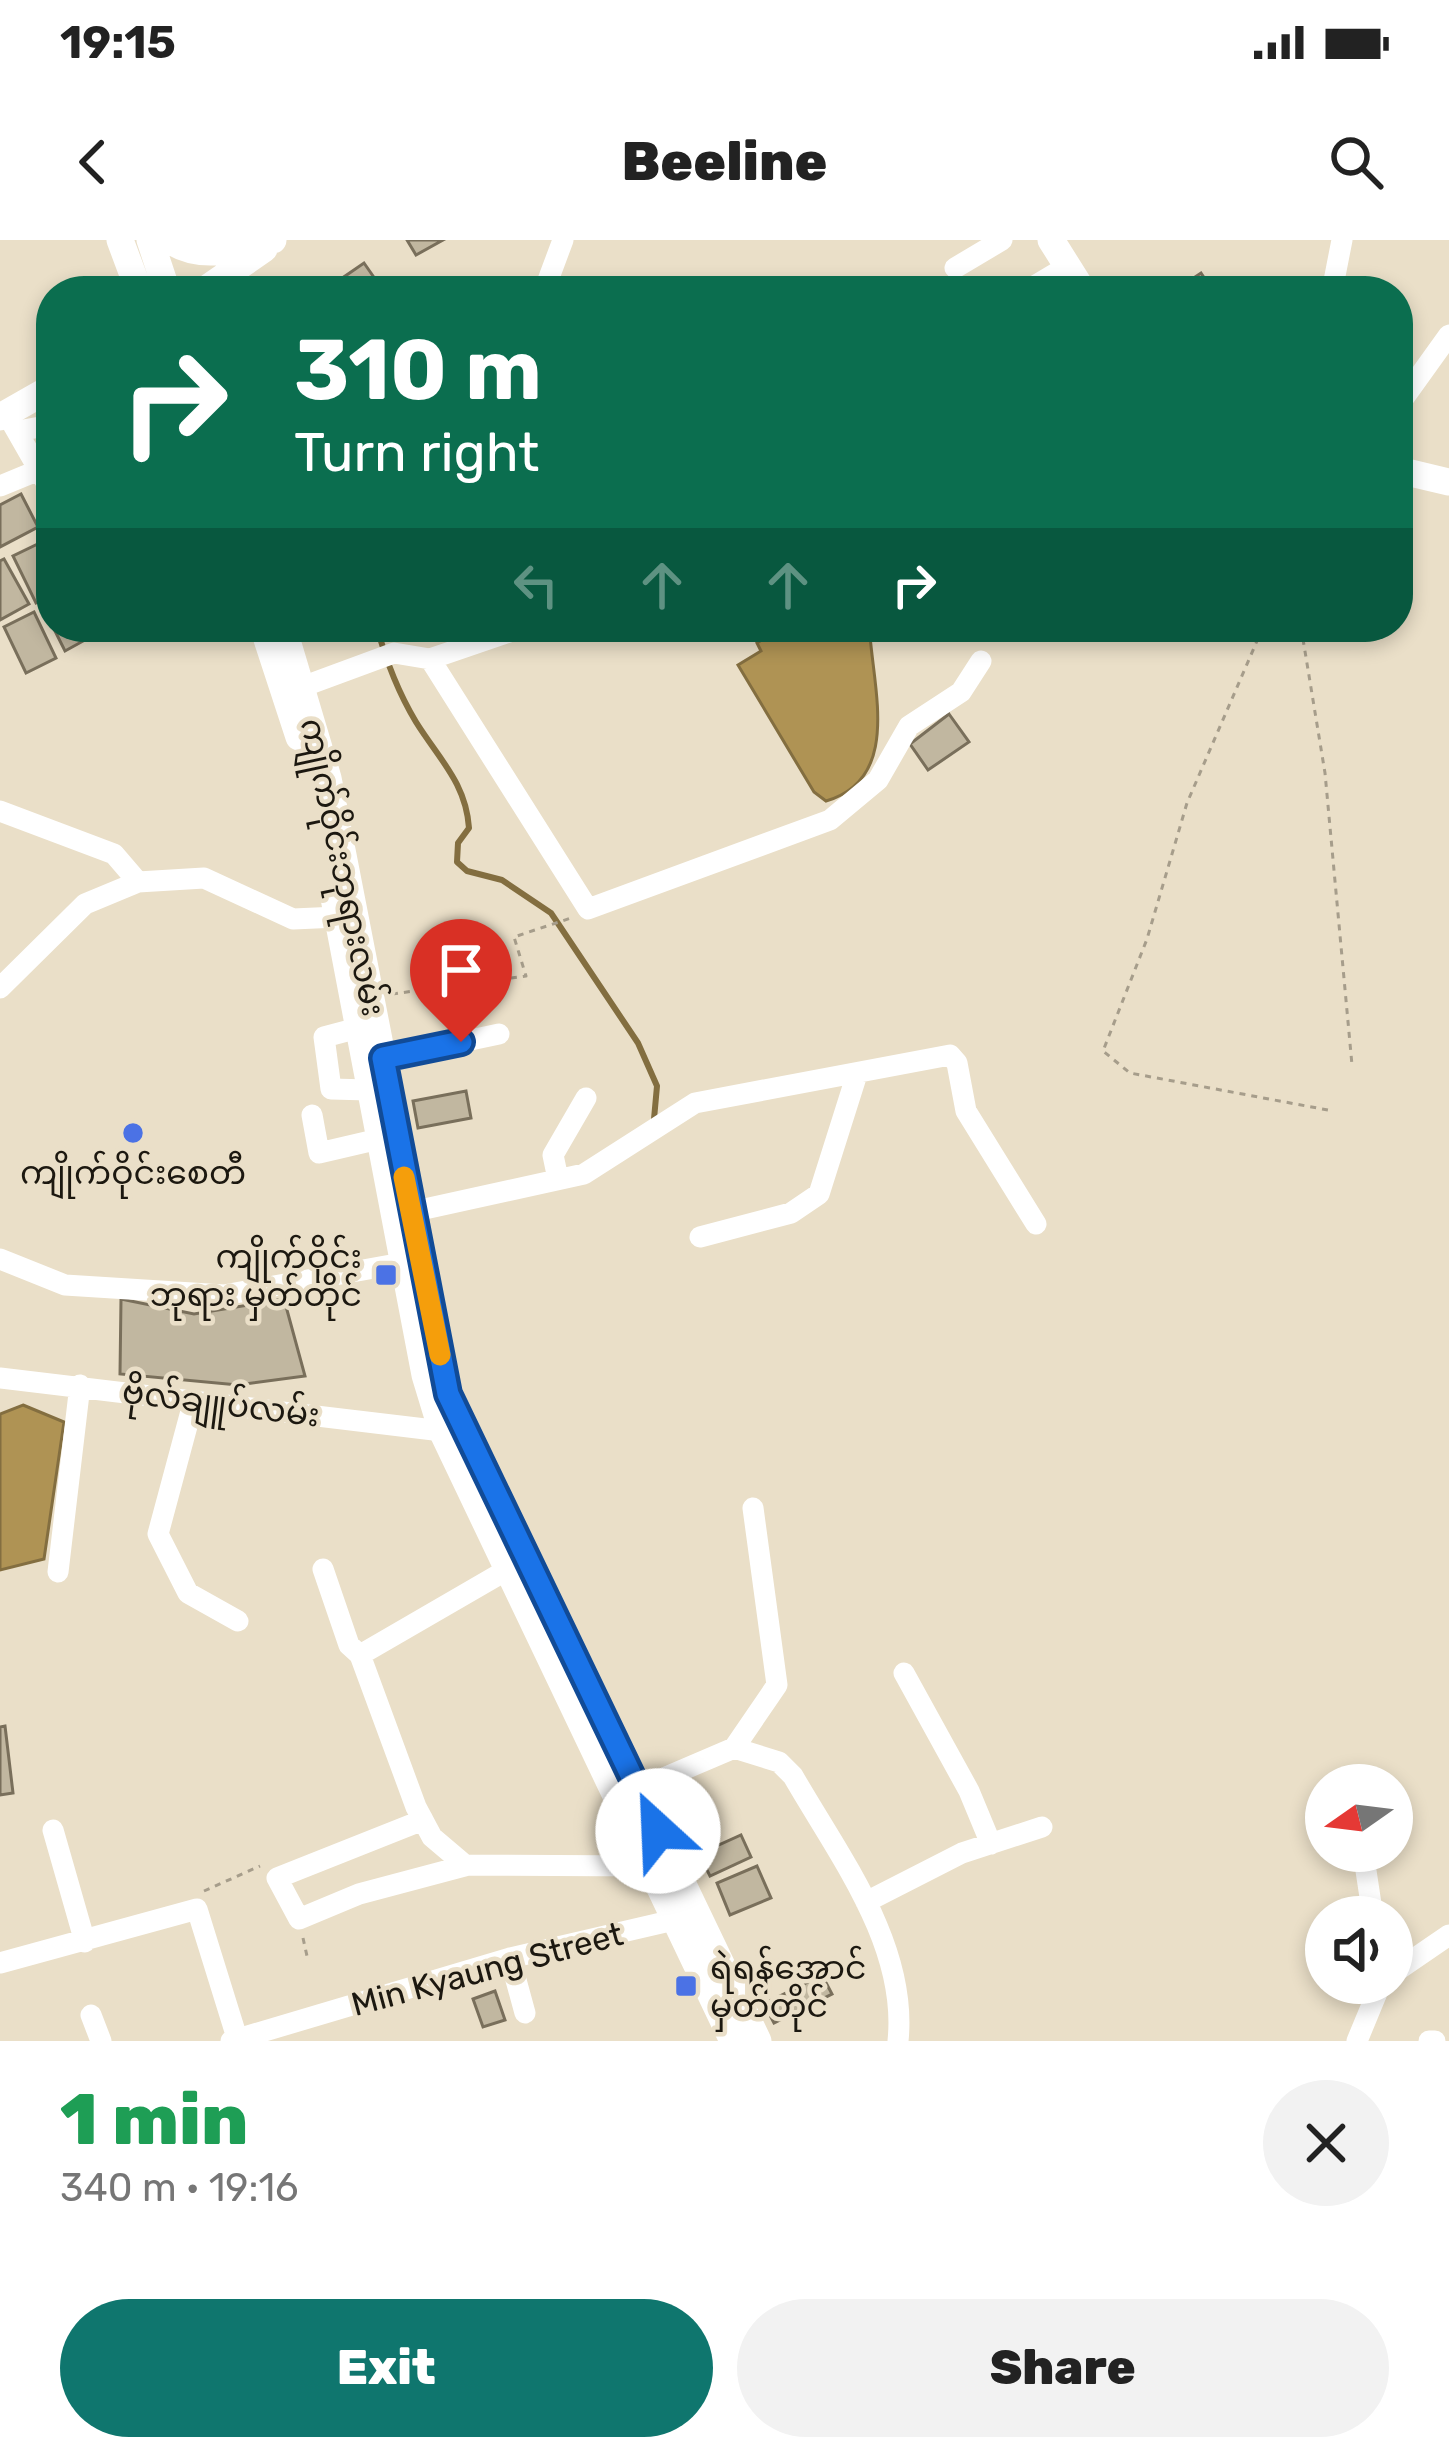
<!DOCTYPE html>
<html lang="en">
<head>
<meta charset="utf-8">
<style>
  :root { --surface:#fff; --page:#f2f2f2; --text:#222; --muted:#767676; --accent:#0f766e }
  body { margin:0; font-family:Rubik,"Noto Sans Myanmar",sans-serif; background:var(--page); color:var(--text); height:100vh; display:flex; flex-direction:column; font-size:45px; white-space:nowrap }
  * { box-sizing:border-box; margin:0 }
  p { font-size:39px; color:var(--muted) }
  .icon { flex:none; width:66px; height:66px; fill:none; stroke:currentColor; stroke-width:2; stroke-linecap:round; stroke-linejoin:round }
  .map { position:relative; height:1801px; overflow:hidden }
  .details { display:flex; flex-direction:column; background:var(--surface); flex:1 }
  .details>* { flex:none }
  .guide { position:absolute; left:36px; top:36px; width:1377px; height:366px; border-radius:48px; box-shadow:0 6px 18px #0003; background:#0b6e4f; color:#fff; overflow:hidden }
  .needle { width:78px; rotate:256deg }
  .buttons { position:absolute; left:1305px; top:1524px; display:grid; gap:24px }
  .buttons a { display:grid; place-items:center; width:108px; height:108px; border-radius:50%; background:var(--surface); box-shadow:0 6px 18px #0003; font-size:60px }
  .pin { position:absolute; display:grid; place-items:center; width:102px; height:102px; color:#fff; margin:-123px -51px; border-radius:50% 50% 50% 0; rotate:-45deg; box-shadow:0 0 12px #0007 }
  .pin .icon { rotate:45deg }
  .me { position:absolute; width:132px; margin:-66px; rotate:335deg; stroke-linejoin:round; filter:drop-shadow(0 0 9px #0008) }
  .turn { display:flex; align-items:center; gap:42px; height:252px; padding:0 60px; font-size:54px }
  .turn .icon { width:156px; height:156px; stroke-width:2.5 }
  .turn b { display:block; font-size:84px; line-height:102px }
  .lanes { display:flex; align-items:center; height:114px; padding:0 60px; background:#0003; justify-content:center; gap:60px; direction:ltr }
  .lanes .off { opacity:.35 }
  .round { display:grid; place-items:center; flex:none; width:126px; height:126px; border-radius:63px; background:var(--page) }
  .overview { display:flex; align-items:center; justify-content:space-between; height:204px; padding:0 60px }
  h1 { font-size:72px; font-weight:800; line-height:90px; color:#1e9e55 }
  .button { display:flex; gap:24px; margin-top:auto; padding:24px 60px }
  .button a { flex:1; height:138px; border-radius:72px; background:var(--accent); color:#fff; font-size:48px; font-weight:800; line-height:138px; text-align:center }
  .button a+a { background:var(--page); color:var(--text) }
  .status { display:flex; justify-content:space-between; align-items:center; height:84px; padding:0 60px; background:var(--surface); direction:ltr }
  .status svg { height:33px; fill:currentColor }
  header { display:flex; justify-content:space-between; align-items:center; height:156px; padding:0 60px; background:var(--surface); font-size:54px; font-weight:800 }
  .map>svg:first-child { display:block }
  .water { fill:#af9354; stroke:#836e40; stroke-width:3 }
  .lines { fill:none; stroke-linecap:round; stroke-linejoin:round }
  .stream { stroke:#836e40; stroke-width:6 }
  .building { fill:#c1b7a0; stroke:#796f5b; stroke-width:3 }
  .path { stroke:#a69d8b; stroke-width:3; stroke-dasharray:6 6; stroke-linecap:butt }
  .minor { stroke:#fff; stroke-width:21 }
  .major { stroke:#fff; stroke-width:27 }
  .route-casing { stroke:#114b97; stroke-width:30 }
  .route { stroke:#1a73e8; stroke-width:21 }
  .slow { stroke:#f59e0b; stroke-width:21 }
  .poi-dot { fill:#4b72e5; stroke:#eadfc8; stroke-width:4.5 }
  .labels { text-anchor:middle; dominant-baseline:central; stroke-width:9; stroke-linejoin:round; paint-order:stroke }
  .street-label { font-size:33px; fill:#1c1810; stroke:#eadfc8 }
  .poi-label { font-size:33px; fill:#1c1810; stroke:#eadfc8 }
</style>
</head>
<body>
<div class="status"><b>19:15</b><svg viewBox="0 0 49 12"><path d="M0 12V9h3v3zM5 12V6h3v6zM10 12V3h3v9zM15 12V0h3v12zM26 1h20v11H26zM47 4h2v5h-2z"/></svg></div>
<header><svg class="icon" aria-label="back" viewBox="0 0 24 24"><path d="M15 5l-7 7 7 7"/></svg>Beeline<svg class="icon" aria-label="search" viewBox="0 0 24 24"><circle cx="10" cy="10" r="6"/><path d="M15 15l6 6"/></svg></header>
<div class="map">
<svg width="1449" height="1801" viewBox="0 0 1449 1801">
  <rect width="100%" height="100%" fill="#eadfc8"/>
  <path class="water" d="M770 387H863L870 396C875 455 899 540 826 561L814 552 738 425 761 411 757 403 772 393Z
    M23 1165 64 1182 44 1319 0 1330V1174Z"/>
  <g class="lines">
    <path class="stream" d="M377 387C386 421 398 452 416 482 439 519 466 543 469 588L458 603 457 622 467 631 502 640 551 673 638 803 657 846 654 879"/>
  </g>
  <path class="building" d="M407 0H443L416 15Z
    M364 23 380 46 345 51 338 41Z
    M1201 33 1213 51H1174Z
    M21 254 38 287 0 307V265Z
    M46 300 51 355 36 363 13 316Z
    M4 319 29 364 0 380V321Z
    M34 372 56 418 26 433 4 387Z
    M53 387H90L94 395 65 411Z
    M949 474 969 502 928 530 910 504Z
    M466 851 471 878 418 888 413 861Z
    M121 1059 194 1074 284 1059 305 1136 238 1145 120 1134Z
    M5 1486 13 1553 0 1555V1487Z
    M741 1595 751 1617 710 1636 699 1614Z
    M757 1626 771 1658 730 1675 717 1643Z
    M822 1735 832 1754 774 1783 764 1764Z
    M495 1751 505 1780 483 1787 473 1759Z"/>
  <g class="lines">
    <path class="path" d="M1263 387 1187 563 1147 699 1103 811 1130 833 1333 871
      M1301 387 1325 533 1352 825
      M392 754 526 736 514 697 571 678
      M204 1651 260 1626
      M303 1698 307 1716"/>
    <path class="minor" d="M955 28 1002 0
      M544 51 563 0
      M1026 51 1068 26
      M1332 51 1342 0
      M1398 166 1449 95
      M7 174 51 251
      M18 191 51 185
      M0 246 39 230
      M430 419 588 669 830 580 878 540 909 486 961 452 981 421
      M291 451 394 413 430 419 524 387
      M0 571 114 614 138 642
      M0 748 85 664 138 642 204 638 293 679 338 677
      M358 788 324 797 331 849 369 850
      M371 821 499 794
      M312 875 319 913 379 899
      M558 939 553 915 586 858
      M411 972 584 934 695 863 950 815 957 823 966 871 1036 984
      M700 997 791 973 819 954 857 834
      M0 1019 65 1045 224 1055 402 1023
      M0 1138 442 1191
      M194 1160 158 1294 188 1353 238 1381
      M323 1329 349 1405 360 1415 416 1567 432 1597 465 1625 650 1626
      M58 1332 80 1145
      M360 1415 510 1328
      M904 1433 969 1551 991 1604
      M734 1508 779 1522 793 1536C839 1616 908 1705 898 1801
      M624 1555 734 1508 777 1445 753 1268
      M423 1580 277 1638 299 1679 359 1654 468 1625
      M53 1590 85 1702
      M1363 1611 1373 1677
      M866 1662 962 1613 1042 1587
      M510 1718 525 1773
      M0 1723 197 1669 238 1801
      M1392 1734 1449 1695
      M91 1775 101 1801
      M231 1801 510 1718 674 1680
      M1357 1801 1381 1743
      M1429 1801H1435"/>
    <path class="major" d="M120 0 139 51
      M150 0 167 51
      M169 0C202 22 237 9 273 0
      M1051 0 1083 51
      M203 51 264 9
      M0 177 51 148
      M1398 230 1449 242
      M263 387 299 497
      M283 387 328 538 448 1154 758 1801
      M334 658 425 1135 442 1191 733 1801"/>
  </g>
  <g class="lines">
    <defs>
      <path id="route" d="M461 802 383 818 448 1154 658 1591"/>
    </defs>
    <use href="#route" class="route-casing"/>
    <use href="#route" class="route"/>
    <path class="slow" d="M404 937 440 1115"/>
  </g>
  <g class="poi-dot">
    <circle cx="133" cy="893" r="12"/>
    <rect x="374" y="1023" width="24" height="24" rx="6"/>
    <rect x="674" y="1734" width="24" height="24" rx="6"/>
  </g>
  <g class="labels">
    <g class="street-label">
      <text transform="translate(343 627) rotate(78)">ကျိုက်ဝိုင်းဘုရားလမ်း</text>
      <text transform="translate(221 1163) rotate(7)">ဗိုလ်ချူပ်လမ်း</text>
      <text transform="translate(487 1729) rotate(-15)">Min Kyaung Street</text>
    </g>
    <g class="poi-label">
      <text x="133" y="932">ကျိုက်ဝိုင်းစေတီ</text>
      <text x="362" y="1016" text-anchor="end">ကျိုက်ဝိုင်း<tspan x="362" dy="38">ဘုရား မှတ်တိုင်</tspan></text>
      <text x="710" y="1727" text-anchor="start">ရဲရန်အောင်<tspan x="710" dy="38">မှတ်တိုင်</tspan></text>
    </g>
  </g>
</svg>
<div class="buttons">
<a><svg class="needle" viewBox="-14 -14 28 28"><path d="M0-13l5 13h-10z" fill="#e53935"/><path d="M0 13l5-13h-10z" fill="#767676"/></svg></a>
<a><svg class="icon" aria-label="sound" viewBox="0 0 24 24"><path d="M4 9h4l5-4v14l-5-4H4zM17 9q2 3 0 6"/></svg></a>
</div>
<div class="pin" style="left:461px;top:802px;background:#d93025"><svg class="icon" aria-label="arrive" viewBox="0 0 24 24"><path d="M6 21V4h12l-3 4 3 4H6"/></svg></div>
<svg class="me" style="left:658px;top:1591px" viewBox="-20 -20 40 40"><circle r="19" fill="#fff"/><path d="M0-13L10 11 0 6-10 11z" fill="#1a73e8"/></svg>
<div class="guide">
<div class="turn"><svg class="icon" aria-label="right" viewBox="0 0 24 24"><path d="M7 20v-9h11M14 6l5 5-5 5"/></svg><div><b>310 m</b>Turn right</div></div>
<div class="lanes"><svg class="icon off" aria-label="left" viewBox="0 0 24 24"><path d="M17 20v-9H6M10 6l-5 5 5 5"/></svg><svg class="icon off" aria-label="ahead" viewBox="0 0 24 24"><path d="M12 20V5M6 11l6-6 6 6"/></svg><svg class="icon off" aria-label="ahead" viewBox="0 0 24 24"><path d="M12 20V5M6 11l6-6 6 6"/></svg><svg class="icon" aria-label="right" viewBox="0 0 24 24"><path d="M7 20v-9h11M14 6l5 5-5 5"/></svg></div>
</div>
</div>
<section class="details">
<div class="overview"><div><h1>1 min</h1><p>340 m · 19:16</p></div><a class="round"><svg class="icon" aria-label="close" viewBox="0 0 24 24"><path d="M6 6l12 12M18 6L6 18"/></svg></a></div>
<div class="button"><a>Exit</a><a>Share</a></div>
</section>
</body>
</html>
